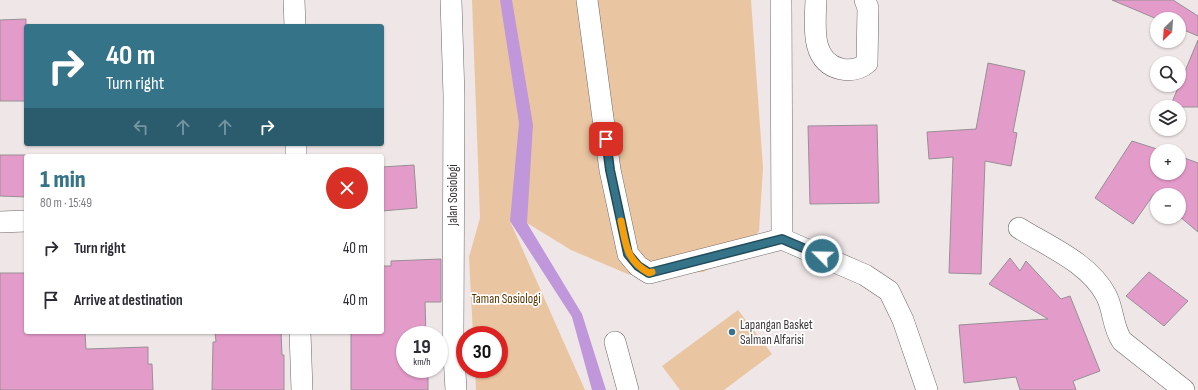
<!DOCTYPE html>
<html lang="en">
<head>
<meta charset="utf-8">
<style>
  :root { --surface:#fff; --page:#f7f7f7; --text:#2b2b33; --muted:#7c7c81; --accent:#357389 }
  body { margin:0; font-family:"Sofia Sans Condensed",sans-serif; background:var(--page); color:var(--text); height:100vh; display:flex; flex-direction:column; font-size:15px; white-space:nowrap }
  * { box-sizing:border-box; margin:0 }
  p { font-size:13px; color:var(--muted) }
  .icon { flex:none; width:22px; height:22px; fill:none; stroke:currentColor; stroke-width:2; stroke-linecap:round; stroke-linejoin:round }
  .map { position:relative; flex:1; overflow:hidden }
  .panel { position:absolute; left:24px; top:154px; width:360px; height:180px; display:flex; flex-direction:column; background:var(--surface); border-radius:4px; box-shadow:0 1px 3px #0004 }
  .panel>* { flex:none }
  .banner { position:absolute; left:24px; top:24px; width:360px; height:122px; border-radius:4px; box-shadow:0 1px 3px #0004; background:#357389; color:#fff; overflow:hidden }
  .needle { width:26px; rotate:205deg }
  .tools { position:absolute; left:1150px; top:12px; display:grid; gap:8px }
  .tools a { display:grid; place-items:center; width:36px; height:36px; border-radius:50%; background:var(--surface); box-shadow:0 1px 3px #0004; font-size:20px }
  .speed { position:absolute; left:396px; top:326px; display:flex; gap:8px; font-size:20px; font-weight:700; text-align:center }
  .speed>* { display:grid; place-content:center; width:52px; height:52px; border-radius:50%; background:var(--surface); box-shadow:0 1px 3px #0004; line-height:1 }
  .speed small { font-size:10px; font-weight:400 }
  .speed .limit { border:6px solid #d22; background:#fff; color:#111 }
  .pin { position:absolute; display:grid; place-items:center; width:34px; height:34px; color:#fff; margin:-17px; border-radius:8px; box-shadow:0 2px 6px #0006 }
  .me { position:absolute; width:44px; margin:-22px; rotate:293deg; stroke-linejoin:round; filter:drop-shadow(0 0 3px #0008) }
  .turn { display:flex; align-items:center; gap:14px; height:84px; padding:0 16px; font-size:18px }
  .turn .icon { width:52px; height:52px; stroke-width:2.5 }
  .turn b { display:block; font-size:28px; line-height:34px }
  .lanes { display:flex; align-items:center; height:38px; padding:0 16px; background:#0003; justify-content:center; gap:20px; direction:ltr }
  .lanes .off { opacity:.35 }
  .round { display:grid; place-items:center; flex:none; width:42px; height:42px; border-radius:21px; background:var(--page) }
  .summary { display:flex; align-items:center; justify-content:space-between; height:68px; padding:0 16px }
  h1 { font-size:24px; font-weight:800; line-height:30px; color:var(--accent) }
  ul { padding:0; list-style:none }
  li { display:flex; align-items:center; gap:12px; height:52px; padding:0 16px }
  li div { flex:1 }
  li b { display:block; font-size:15px }
  li em { font-style:normal }
  .map>svg:first-child { display:block }
  .green { fill:#e9c6a1 }
  .water { fill:#bf97da }
  .building { fill:#e39bca; stroke:#979094 }
  .lines { fill:none; stroke-linecap:round; stroke-linejoin:round }
  .street-casing { stroke:#6f6768; stroke-width:22 }
  .street { stroke:#fff; stroke-width:21 }
  .route-casing { stroke:#224b59; stroke-width:10 }
  .route { stroke:#357389; stroke-width:7 }
  .slow { stroke:#f59e0b; stroke-width:7 }
  .poi-dot { fill:#357389; stroke:#fff; stroke-width:1.5 }
  .labels { text-anchor:middle; dominant-baseline:central; stroke-width:3.5; stroke-linejoin:round; paint-order:stroke }
  .street-label { font-size:13px; fill:#3b3737; stroke:#fff }
  .park-label { font-size:13px; fill:#593400; stroke:#fff }
  .poi-label { font-size:13px; fill:#3b3737; stroke:#fff; text-anchor:start }
</style>
</head>
<body>
<div class="map">
<svg width="1198" height="390" viewBox="0 0 1198 390">
  <rect width="100%" height="100%" fill="#efe6e7"/>
  <path class="green" d="M472 0H751L763 168 759 231 742 255 703 272 630 275 571 250 527 223 510 221 585 390H476L475 369H499V335H473L469 257 480 218Z
    M738 310 772 354 724 390H680L662 366Z"/>
  <path class="water" d="M500 0H512L533 125 527 223 582 314 606 390H592L572 317 510 221 519 123Z"/>
  <path class="building" d="M1112 0H1173L1198 16V36L1179 28V19H1157Z
    M26 19V101H0V20Z
    M1198 40V107H1170Z
    M988 63 1025 71 1013 132 1017 133 1011 166 985 161 981 274 949 273 953 157 929 159 927 132 976 129Z
    M877 125 879 203 810 204 808 126Z
    M1132 141 1163 151H1157V173H1179V156L1198 163V232L1179 216V195H1157V197L1154 194 1133 224 1095 198Z
    M0 155H26V197L0 196Z
    M414 165 417 208 382 211V167Z
    M1010 258 1020 271 1026 261 1061 299 1070 296 1100 371 1073 381 1076 390H1020L1016 377 964 383 959 325 1048 319 989 284Z
    M441 259V302H425L426 335H405V369H428V390H351V332H382V266H391V261Z
    M1149 272 1188 301 1164 326 1126 296Z
    M0 273H26V332H85L86 349 148 347V364H152L153 390H0Z
    M215 332H281L282 355H284V390H212L213 342H216Z"/>
  <g class="lines">
    <defs>
      <path id="street" d="M294 0 295 26
        M451 0 454 96 453 338 456 390
        M587 0 610 170 628 254 638 266 649 273 782 239 865 275 889 291 903 320 927 390
        M781 0 782 239
        M816 0C815 25 810 62 841 69 851 71 860 69 867 63L868 8 865 0
        M296 156V144
        M0 222 26 221
        M1019 228C1049 247 1088 262 1106 295 1114 310 1112 326 1122 341L1184 390
        M300 332 302 390
        M615 342 628 390"/>
    </defs>
    <use href="#street" class="street-casing"/>
    <use href="#street" class="street"/>
  </g>
  <g class="lines">
    <defs>
      <path id="route" d="M606 139 610 170 628 254 638 266 649 273 782 239 822 256"/>
    </defs>
    <use href="#route" class="route-casing"/>
    <use href="#route" class="route"/>
    <path class="slow" d="M621 221C626 245 626 260 649 273L652 272"/>
  </g>
  <circle class="poi-dot" cx="732" cy="332" r="4"/>
  <g class="labels">
    <g class="street-label">
      <text transform="translate(453 195) rotate(-90)">Jalan Sosiologi</text>
    </g>
    <g class="park-label">
      <text x="506" y="299">Taman Sosiologi</text>
    </g>
    <g class="poi-label">
      <text x="740" y="325">Lapangan Basket<tspan x="740" dy="15">Salman Alfarisi</tspan></text>
    </g>
  </g>
</svg>
<div class="tools">
<a><svg class="needle" viewBox="-14 -14 28 28"><path d="M0-13l5 13h-10z" fill="#e53935"/><path d="M0 13l5-13h-10z" fill="#7c7c81"/></svg></a>
<a><svg class="icon" aria-label="search" viewBox="0 0 24 24"><circle cx="10" cy="10" r="6"/><path d="M15 15l6 6"/></svg></a>
<a><svg class="icon" aria-label="layers" viewBox="0 0 24 24"><path d="M12 4l9 5-9 5-9-5zM3 14l9 5 9-5"/></svg></a>
<a>+</a>
<a>−</a>
</div>
<div class="speed"><div>19<small>km/h</small></div><div class="limit">30</div></div>
<div class="pin" style="left:606px;top:139px;background:#d93025"><svg class="icon" aria-label="arrive" viewBox="0 0 24 24"><path d="M6 21V4h12l-3 4 3 4H6"/></svg></div>
<svg class="me" style="left:822px;top:256px" viewBox="-20 -20 40 40"><circle r="17" fill="#357389" stroke="#fff" stroke-width="3"/><path d="M0-11L8 9 0 5-8 9z" fill="#fff"/></svg>
<div class="banner">
<div class="turn"><svg class="icon" aria-label="right" viewBox="0 0 24 24"><path d="M7 20v-9h11M14 6l5 5-5 5"/></svg><div><b>40 m</b>Turn right</div></div>
<div class="lanes"><svg class="icon off" aria-label="left" viewBox="0 0 24 24"><path d="M17 20v-9H6M10 6l-5 5 5 5"/></svg><svg class="icon off" aria-label="ahead" viewBox="0 0 24 24"><path d="M12 20V5M6 11l6-6 6 6"/></svg><svg class="icon off" aria-label="ahead" viewBox="0 0 24 24"><path d="M12 20V5M6 11l6-6 6 6"/></svg><svg class="icon" aria-label="right" viewBox="0 0 24 24"><path d="M7 20v-9h11M14 6l5 5-5 5"/></svg></div>
</div>
<section class="panel">
<div class="summary"><div><h1>1 min</h1><p>80 m · 15:49</p></div><a class="round" style="background:#d93025;color:#fff"><svg class="icon" aria-label="close" viewBox="0 0 24 24"><path d="M6 6l12 12M18 6L6 18"/></svg></a></div>
<ul>
<li><svg class="icon" aria-label="right" viewBox="0 0 24 24"><path d="M7 20v-9h11M14 6l5 5-5 5"/></svg><div><b>Turn right</b></div><em>40 m</em></li>
<li><svg class="icon" aria-label="arrive" viewBox="0 0 24 24"><path d="M6 21V4h12l-3 4 3 4H6"/></svg><div><b>Arrive at destination</b></div><em>40 m</em></li>
</ul>
</section>
</div>
</body>
</html>
